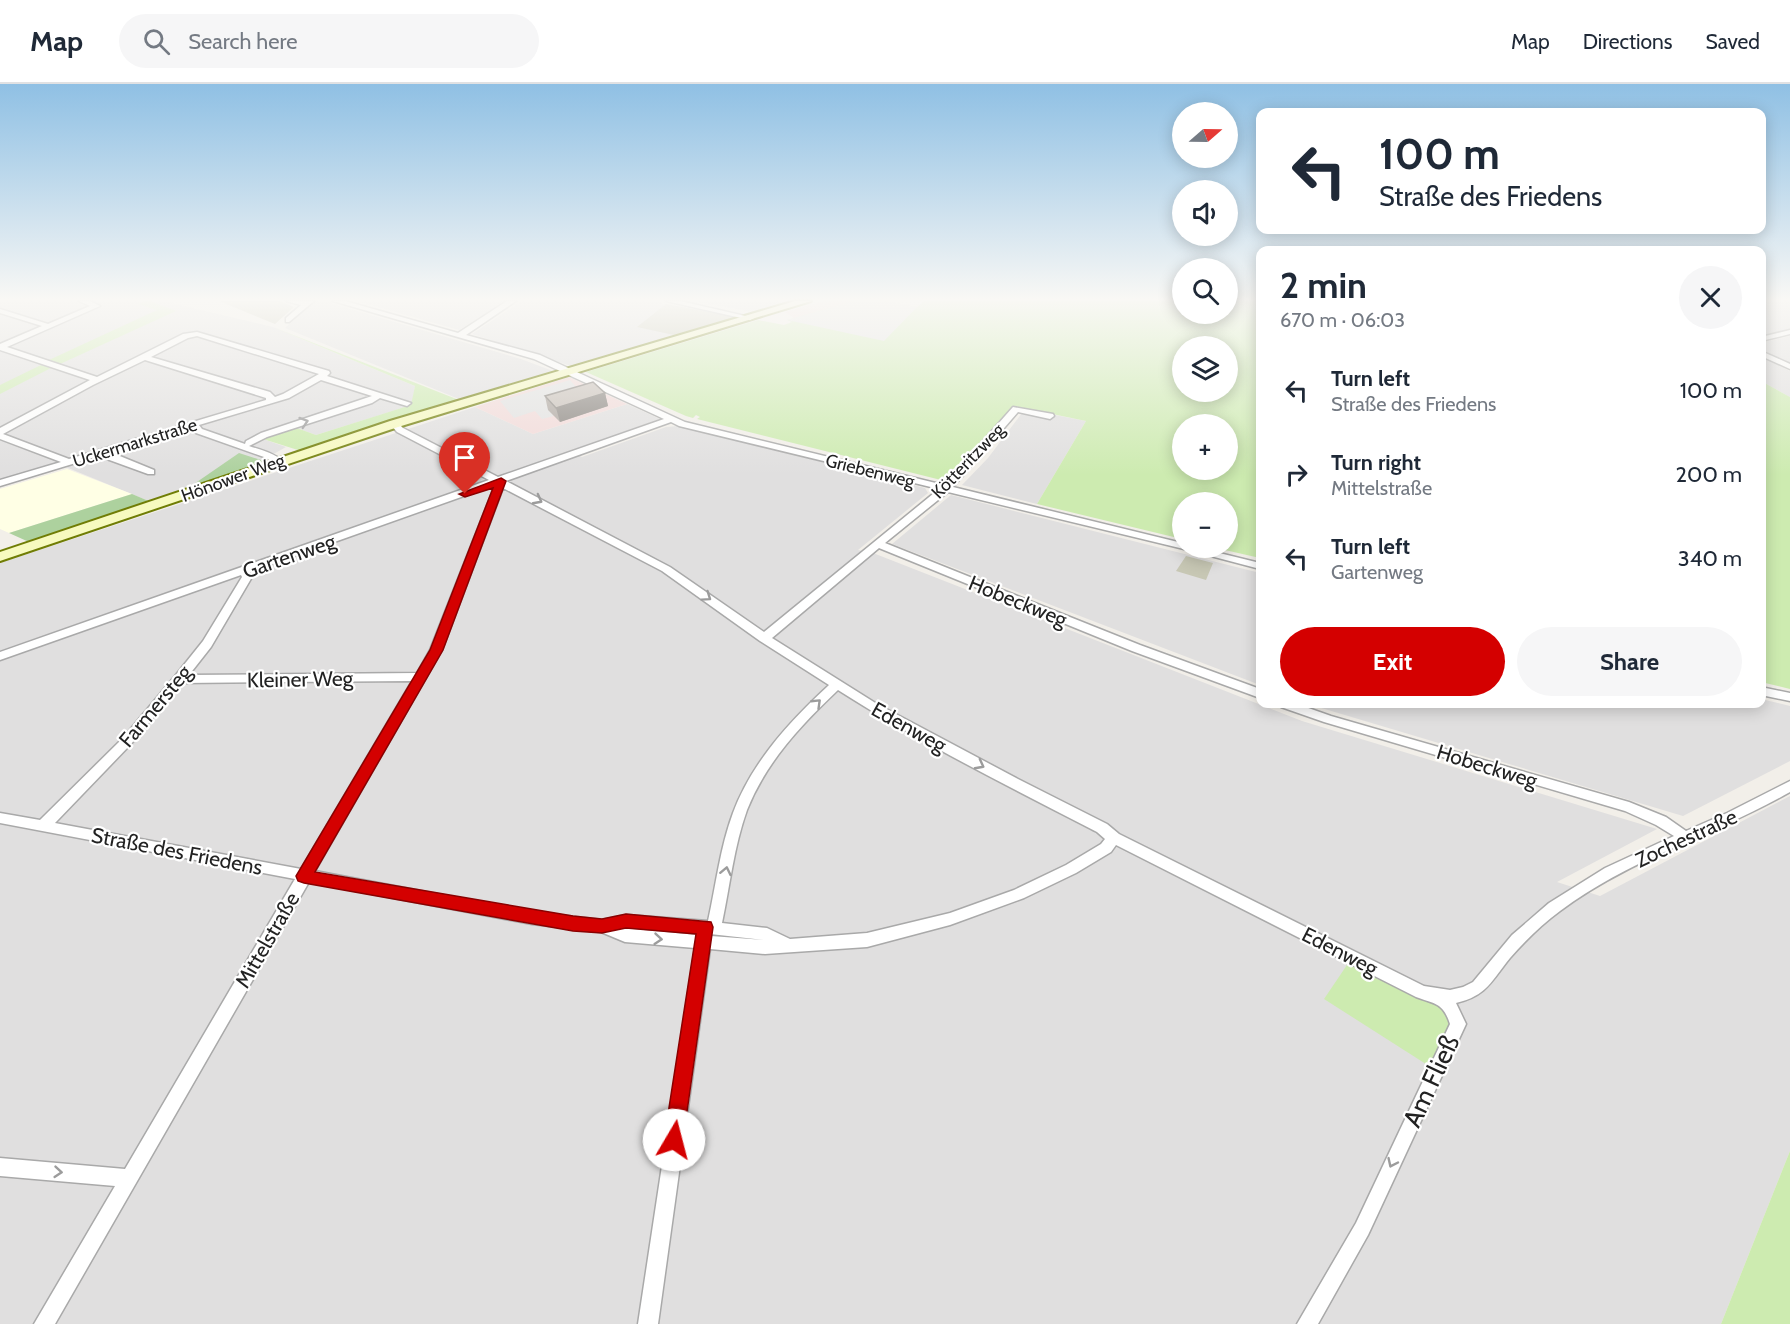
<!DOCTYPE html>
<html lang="en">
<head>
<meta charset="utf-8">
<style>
  :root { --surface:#fff; --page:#f6f6f7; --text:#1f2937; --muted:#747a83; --line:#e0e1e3; --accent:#d40000 }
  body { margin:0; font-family:Cabin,sans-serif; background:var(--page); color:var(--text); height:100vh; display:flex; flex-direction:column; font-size:22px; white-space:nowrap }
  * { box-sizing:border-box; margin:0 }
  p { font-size:20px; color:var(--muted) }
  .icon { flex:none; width:33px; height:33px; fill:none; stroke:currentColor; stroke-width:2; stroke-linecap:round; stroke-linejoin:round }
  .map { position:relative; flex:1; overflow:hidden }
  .drawer { position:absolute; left:1256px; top:162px; width:510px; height:462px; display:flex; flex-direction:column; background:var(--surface); border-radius:12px; box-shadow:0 3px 15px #0003 }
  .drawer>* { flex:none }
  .banner { position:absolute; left:1256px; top:24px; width:510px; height:126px; border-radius:12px; box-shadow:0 3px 15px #0003; background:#fff; color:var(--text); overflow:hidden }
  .needle { width:39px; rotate:70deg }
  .controls { position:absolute; left:1172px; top:18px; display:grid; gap:12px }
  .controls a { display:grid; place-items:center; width:66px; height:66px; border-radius:50%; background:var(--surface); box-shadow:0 3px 15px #0003; font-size:30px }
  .pin { position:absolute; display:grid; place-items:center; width:51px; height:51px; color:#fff; margin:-62px -26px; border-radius:50% 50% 50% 0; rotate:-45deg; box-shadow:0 0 6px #0007 }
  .pin .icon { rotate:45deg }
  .me { position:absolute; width:66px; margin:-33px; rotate:8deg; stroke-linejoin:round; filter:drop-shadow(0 0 4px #0008) }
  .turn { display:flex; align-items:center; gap:21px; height:126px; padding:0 24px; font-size:27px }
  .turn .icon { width:78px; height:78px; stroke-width:2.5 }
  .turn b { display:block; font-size:42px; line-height:51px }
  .round { display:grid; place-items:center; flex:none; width:63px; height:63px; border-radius:32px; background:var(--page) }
  .overview { display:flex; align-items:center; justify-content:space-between; height:102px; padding:0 24px }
  h1 { font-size:36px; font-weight:700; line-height:45px }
  .cta { display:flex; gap:12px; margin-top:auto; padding:12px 24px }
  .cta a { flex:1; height:69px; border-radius:36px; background:var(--accent); color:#fff; font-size:24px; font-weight:700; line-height:69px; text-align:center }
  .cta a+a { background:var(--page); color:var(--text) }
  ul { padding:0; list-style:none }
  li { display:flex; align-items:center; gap:18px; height:84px; padding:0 24px }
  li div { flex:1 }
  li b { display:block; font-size:22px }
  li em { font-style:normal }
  header { display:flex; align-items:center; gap:36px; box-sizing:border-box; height:84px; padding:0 30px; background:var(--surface); border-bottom:2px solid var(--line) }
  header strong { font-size:28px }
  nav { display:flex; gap:33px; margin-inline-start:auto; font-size:21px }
  .search { width:420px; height:54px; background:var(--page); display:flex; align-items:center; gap:15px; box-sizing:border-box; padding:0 21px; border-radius:33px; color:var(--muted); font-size:22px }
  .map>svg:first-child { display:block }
  .residential { fill:#e0dfdf }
  .commercial { fill:#f2dad9 }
  .education { fill:#ffffe5 }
  .construction { fill:#c7c7b4 }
  .grass { fill:#cdebb0; fill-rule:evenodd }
  .forest { fill:#add19e }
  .parking { fill:#e2e2e2 }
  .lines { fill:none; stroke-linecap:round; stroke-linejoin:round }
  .minor-casing { stroke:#a9a9a9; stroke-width:3 }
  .secondary-casing { stroke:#707d05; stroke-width:4 }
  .minor { fill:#fff; fill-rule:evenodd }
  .secondary { fill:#f7fabf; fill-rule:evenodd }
  .wall { fill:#aba49e }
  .shaded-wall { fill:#8b8681 }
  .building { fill:#c7bfb8; stroke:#8b8681; stroke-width:1.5 }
  .oneway { stroke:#9c9c9c }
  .route { fill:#d40000; stroke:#8a0000; stroke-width:1.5 }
  .labels { text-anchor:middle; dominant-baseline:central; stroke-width:4.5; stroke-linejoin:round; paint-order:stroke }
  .far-street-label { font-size:18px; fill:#222; stroke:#fff }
  .street-label { font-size:21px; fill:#222; stroke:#fff }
  .near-street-label { font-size:26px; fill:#222; stroke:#fff }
</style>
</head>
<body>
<header>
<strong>Map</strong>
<div class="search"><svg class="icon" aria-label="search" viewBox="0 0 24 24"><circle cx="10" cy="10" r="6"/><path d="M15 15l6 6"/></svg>Search here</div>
<nav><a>Map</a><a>Directions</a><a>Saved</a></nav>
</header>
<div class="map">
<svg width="1790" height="1240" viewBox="0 0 1790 1240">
  <rect width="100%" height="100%" fill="#f2efe9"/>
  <path class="residential" d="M0 217H163L273 243 415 302 412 321 316 351 294 343 263 355 286 363 261 377 201 402 151 418 56 379 0 396Z
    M314 217H323L521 275 553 287 459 315 285 244Z
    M357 217H505L459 246Z
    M522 217H650L736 233 571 282 472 250Z
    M693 217H790L753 228Z
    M1761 217H1790V245L1761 252Z
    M1790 252V280L1761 265V259Z
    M1761 273 1790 287V313L1761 297Z
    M627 320 660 335 570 367 582 373 666 343 678 342 925 404 928 409 858 466 873 469 1302 637 1657 745 1557 798 1600 812 1790 712V1067L1721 1240H0V479L475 323 533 350Z
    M1022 329 1052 335 1055 331 1086 337 1037 420 962 401 988 374Z
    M951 411 1260 489V601L892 460Z
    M1761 615 1790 622V677L1683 732 1308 620H1761Z"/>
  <path class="commercial" d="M823 217H855L794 234 785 228Z
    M569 293 627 320 533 350 475 323Z"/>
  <path class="education" d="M67 385 132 410 9 449 0 445V405Z"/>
  <path class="construction" d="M219 217H280L294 223 275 240Z
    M666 220 736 233 674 251 637 243Z
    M1186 472 1213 479 1206 496 1176 487Z"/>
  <path class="grass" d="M144 217H150L176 227 60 280 49 276 157 226 138 220Z
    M855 217H884L917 223 924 217H1182V230H1227V217H1260V474L1216 464H1227V418H1182V455L1037 420 1086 337 1013 322 996 346 949 398 697 335 700 333 696 331 693 334 686 332 586 288 758 236 784 241 792 238 787 236ZM1182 262H1227V308H1182ZM1182 340H1227V386H1182Z
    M273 243 459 316H460L301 367 263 355 294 343 316 351 411 321 415 302Z
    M41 281 51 284 0 310V301Z
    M1761 297 1790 313V605L1761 598Z
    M1349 878 1415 913 1435 920 1444 925 1450 934 1447 947 1429 982 1324 915Z
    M1790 1067V1240H1721Z"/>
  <path class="forest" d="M239 369 261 376 263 379 202 402 194 400Z
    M132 410 151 418 29 458 9 449Z"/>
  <path class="parking" d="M855 217H884L917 223 884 257 787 236Z
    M570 296 577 304 551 322 549 326 554 332 542 335 535 327 514 334 500 317Z"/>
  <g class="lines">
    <defs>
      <path id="minor" d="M79 217H90L100 222 7 263 97 293 183 250 197 248 329 287 330 289 327 292 411 319 407 322 380 314 372 319 267 353 249 362C261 366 274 369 284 378L279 381 264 373 196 349 191 344 110 368 154 386V390H148L104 374 102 371 0 402V396L61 378 0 355V344L90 296 0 266V260L42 242 0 229V225L48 240 90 222ZM197 252 319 290 283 310 275 313 270 308 151 273 188 254ZM145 276 266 314V316L69 375 3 350 93 301ZM321 296 372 312 261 349 246 357 245 360 202 345 199 341 289 314Z
        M286 217H314L289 238H286V234L301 221Z
        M333 217H345L458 249 507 217H516L466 251 540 271 685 338 944 401 1013 323 1053 330 1054 332 1050 335 1018 328 953 403 1182 459V464H1199L1260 479V485L1184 465 948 408 885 459 1140 561 1260 605V614L1132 567 879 464 772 554 877 620 1018 695 1107 740 1119 750 1424 902 1450 906 1463 903 1473 898 1512 851 1549 819 1605 784 1674 752 1656 741 1625 727 1324 638 1281 623 1279 620H1297L1331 632 1629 718 1666 733 1686 747 1727 729 1790 697V708C1715 751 1629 775 1560 827 1542 840 1525 857 1510 874 1492 896 1487 912 1456 919L1466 940 1368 1151 1318 1240H1297L1356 1139 1450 940C1443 918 1434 920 1416 913L1116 761 1111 768 1076 789 1024 814 950 841 867 863 765 870 710 865 658 1240H638L695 864 625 858 601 848 532 840 309 798 55 1240H34L115 1102 0 1092V1074L125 1085 295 795 0 739V729L40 736 123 654 175 592 203 557 242 493 241 491 0 576V568L489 396 397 348 390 340 391 338H397L403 344 498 393 664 335 534 275ZM671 338 679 342 939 405 764 548 670 483 506 397ZM495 401 430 566 417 589 189 591 211 563 252 493 250 488ZM503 404 662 487 760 557 829 601C790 637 752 678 733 729 720 764 716 801 708 837L626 831 602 836 532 828 315 787 442 566ZM412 597 301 785 55 739 131 660 182 599ZM838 606C921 659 1010 703 1097 748L1105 755 1101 760 1066 781 1014 806 950 829 867 849 790 855 767 844 722 839C730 801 734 762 747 726 766 678 801 641 838 606ZM626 843 698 849 697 851 622 844ZM710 850 765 856 711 852Z
        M666 217H680L754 234 750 236Z
        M1790 246V250L1761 257V253Z
        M1761 267 1790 280V285L1761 272Z
        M1761 603 1790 609V617L1761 611Z"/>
      <path id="secondary" d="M795 217H811L398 343 0 477V468L390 337Z"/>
    </defs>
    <use href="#minor" class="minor-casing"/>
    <use href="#secondary" class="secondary-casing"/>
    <use href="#minor" class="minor"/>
    <use href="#secondary" class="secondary"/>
  </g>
  <path class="wall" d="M605 309 608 322 560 338 548 326 545 312Z"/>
  <path class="shaded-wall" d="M605 309 608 322 560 338 556 324Z"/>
  <path class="building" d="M593 298 605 309 556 324 545 312Z"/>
  <defs><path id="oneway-chevron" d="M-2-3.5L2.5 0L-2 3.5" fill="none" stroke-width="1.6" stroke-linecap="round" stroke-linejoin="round" transform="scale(1.5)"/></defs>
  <g class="oneway">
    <use href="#oneway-chevron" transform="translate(304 338) rotate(-18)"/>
    <use href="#oneway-chevron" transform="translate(538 416) rotate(28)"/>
    <use href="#oneway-chevron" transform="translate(707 513) rotate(35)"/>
    <use href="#oneway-chevron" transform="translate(817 619) rotate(-44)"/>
    <use href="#oneway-chevron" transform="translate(980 681) rotate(28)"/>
    <use href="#oneway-chevron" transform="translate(726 787) rotate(-78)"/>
    <use href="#oneway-chevron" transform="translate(658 855) rotate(5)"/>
    <use href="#oneway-chevron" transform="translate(1392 1079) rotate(115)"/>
    <use href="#oneway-chevron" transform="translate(58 1088) rotate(5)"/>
  </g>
  <linearGradient id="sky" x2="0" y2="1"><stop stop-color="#8fc0e4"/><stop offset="0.55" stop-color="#f9f8f5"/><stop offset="1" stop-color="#f9f8f5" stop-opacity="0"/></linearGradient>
  <rect width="1790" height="391" fill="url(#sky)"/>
  <path class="route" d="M501 394 506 397 443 566 315 788 573 832 602 835 626 830 711 838 713 843 683 1056 680 1063 674 1066 667 1063 664 1056 696 850 626 844 602 849 573 847 304 799 298 797 296 792 430 566 493 404 465 413 459 410Z"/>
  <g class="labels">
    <g class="far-street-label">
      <text transform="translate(135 359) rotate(-17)">Uckermarkstraße</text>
      <text transform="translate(968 377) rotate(-46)">Kötteritzweg</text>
      <text transform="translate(870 387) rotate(14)">Griebenweg</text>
      <text transform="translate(233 394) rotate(-20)">Hönower Weg</text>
    </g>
    <g class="street-label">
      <text transform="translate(289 472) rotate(-19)">Gartenweg</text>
      <text transform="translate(1018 517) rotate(22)">Hobeckweg</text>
      <text transform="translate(300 595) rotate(-1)">Kleiner Weg</text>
      <text transform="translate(155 622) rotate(-50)">Farmersteg</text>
      <text transform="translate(909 643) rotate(29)">Edenweg</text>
      <text transform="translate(1487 682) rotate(17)">Hobeckweg</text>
      <text transform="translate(1686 754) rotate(-25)">Zochestraße</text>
      <text transform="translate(177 767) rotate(11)">Straße des Friedens</text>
      <text transform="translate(267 856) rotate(-60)">Mittelstraße</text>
      <text transform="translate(1340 867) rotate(27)">Edenweg</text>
    </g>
    <g class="near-street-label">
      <text transform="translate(1431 997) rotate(-65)">Am Fließ</text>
    </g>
  </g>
</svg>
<div class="controls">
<a><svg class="needle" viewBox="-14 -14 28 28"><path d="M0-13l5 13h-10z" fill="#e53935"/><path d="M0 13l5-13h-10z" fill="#747a83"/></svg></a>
<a><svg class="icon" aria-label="sound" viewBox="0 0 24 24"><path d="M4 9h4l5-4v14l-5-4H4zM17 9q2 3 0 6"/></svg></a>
<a><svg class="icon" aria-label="search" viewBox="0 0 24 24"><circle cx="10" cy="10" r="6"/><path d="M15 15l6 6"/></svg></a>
<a><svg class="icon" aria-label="layers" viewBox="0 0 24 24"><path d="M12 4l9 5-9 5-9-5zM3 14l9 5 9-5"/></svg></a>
<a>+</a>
<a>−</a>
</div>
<div class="pin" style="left:465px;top:410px;background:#d93025"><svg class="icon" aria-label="arrive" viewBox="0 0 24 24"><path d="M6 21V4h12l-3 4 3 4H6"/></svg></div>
<svg class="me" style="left:674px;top:1056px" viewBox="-20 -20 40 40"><circle r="19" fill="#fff"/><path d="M0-13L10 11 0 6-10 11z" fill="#d40000"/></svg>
<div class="banner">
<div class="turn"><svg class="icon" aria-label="left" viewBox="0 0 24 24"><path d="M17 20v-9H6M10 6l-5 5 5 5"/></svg><div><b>100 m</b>Straße des Friedens</div></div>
</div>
<section class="drawer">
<div class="overview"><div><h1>2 min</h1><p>670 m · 06:03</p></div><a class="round"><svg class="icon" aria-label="close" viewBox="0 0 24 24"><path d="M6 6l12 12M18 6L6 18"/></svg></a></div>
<ul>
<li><svg class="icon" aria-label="left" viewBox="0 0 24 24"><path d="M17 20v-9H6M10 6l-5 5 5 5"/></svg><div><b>Turn left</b><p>Straße des Friedens</p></div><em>100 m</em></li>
<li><svg class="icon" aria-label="right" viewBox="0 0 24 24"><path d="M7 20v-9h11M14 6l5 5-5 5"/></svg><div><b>Turn right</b><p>Mittelstraße</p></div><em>200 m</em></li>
<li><svg class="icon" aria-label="left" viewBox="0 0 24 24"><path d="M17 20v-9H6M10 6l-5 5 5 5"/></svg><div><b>Turn left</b><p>Gartenweg</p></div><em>340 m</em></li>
</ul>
<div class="cta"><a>Exit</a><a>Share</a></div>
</section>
</div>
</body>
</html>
